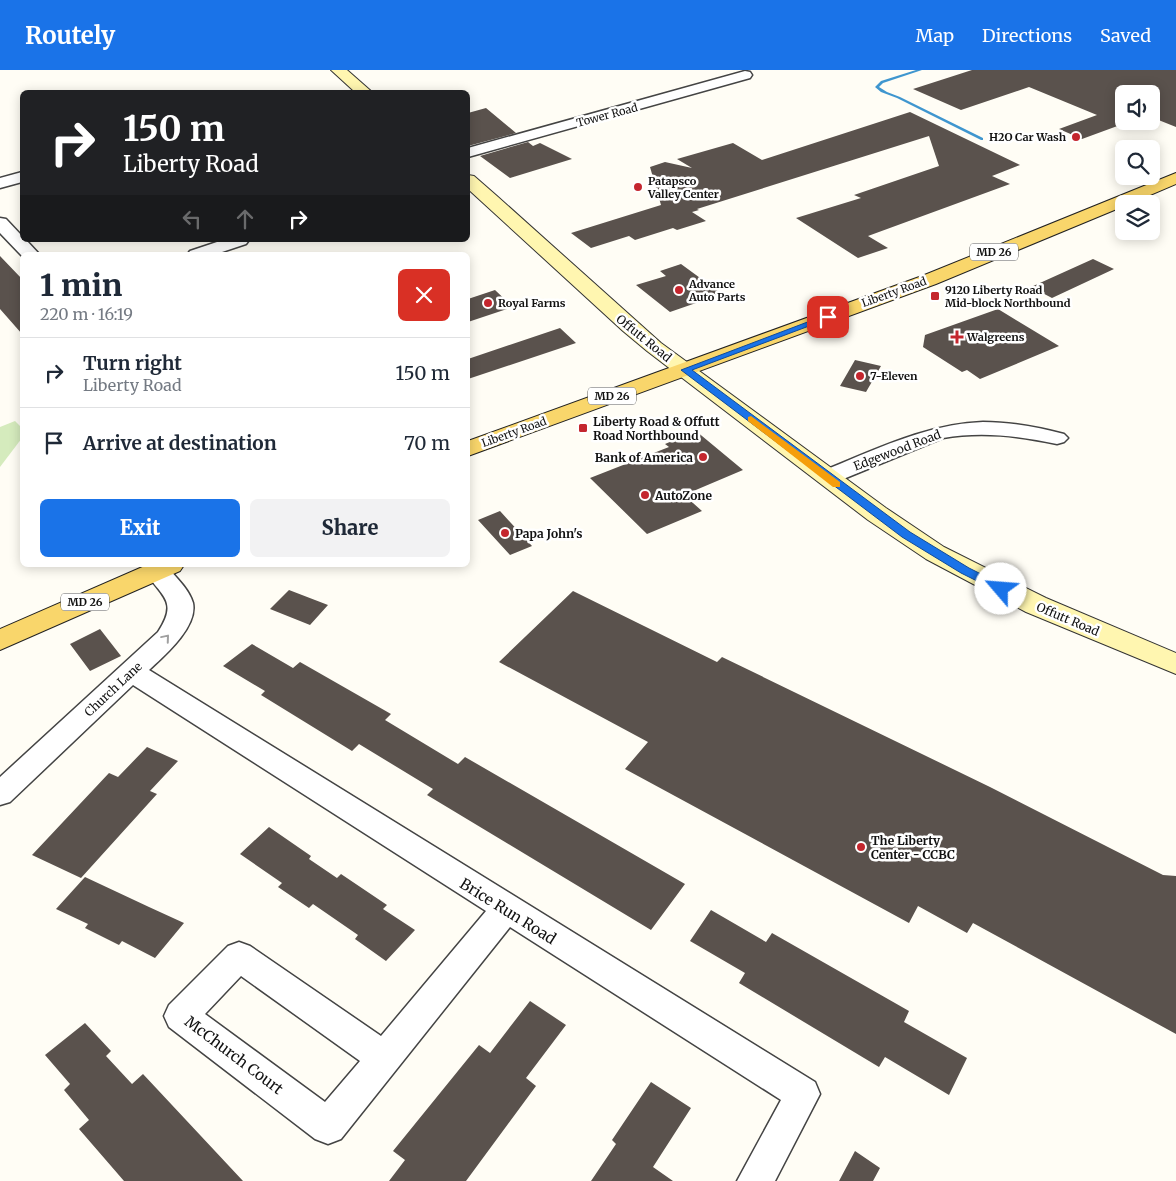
<!DOCTYPE html>
<html lang="en">
<head>
<meta charset="utf-8">
<style>
  :root { --surface:#fff; --page:#f2f2f3; --text:#1f2937; --muted:#747a83; --line:#e0e1e3; --accent:#1a73e8 }
  body { margin:0; font-family:Merriweather,serif; background:var(--page); color:var(--text); height:100vh; display:flex; flex-direction:column; font-size:19px; white-space:nowrap }
  * { box-sizing:border-box; margin:0 }
  p { font-size:16px; color:var(--muted) }
  .icon { flex:none; width:28px; height:28px; fill:none; stroke:currentColor; stroke-width:2; stroke-linecap:round; stroke-linejoin:round }
  .map { position:relative; flex:1; overflow:hidden }
  .side { position:absolute; left:20px; top:182px; width:450px; height:315px; display:flex; flex-direction:column; background:var(--surface); border-radius:8px; box-shadow:0 2px 12px #0003 }
  .side>* { flex:none }
  .guide { position:absolute; left:20px; top:20px; width:450px; height:152px; border-radius:8px; box-shadow:0 2px 12px #0003; background:#202124; color:#fff; overflow:hidden }
  .tools { position:absolute; left:1115px; top:15px; display:grid; gap:10px }
  .tools a { display:grid; place-items:center; width:45px; height:45px; border-radius:8px; background:var(--surface); box-shadow:0 2px 12px #0003; font-size:25px }
  .pin { position:absolute; display:grid; place-items:center; width:42px; height:42px; color:#fff; margin:-21px; border-radius:10px; box-shadow:0 2px 8px #0006 }
  .me { position:absolute; width:55px; margin:-28px; rotate:297deg; stroke-linejoin:round; filter:drop-shadow(0 0 4px #0008) }
  .turn { display:flex; align-items:center; gap:18px; height:105px; padding:0 20px; font-size:22px }
  .turn .icon { width:65px; height:65px; stroke-width:2.5 }
  .turn b { display:block; font-size:35px; line-height:42px }
  .lanes { display:flex; align-items:center; height:48px; padding:0 20px; background:#0003; justify-content:center; gap:25px; direction:ltr }
  .lanes .off { opacity:.35 }
  .round { display:grid; place-items:center; flex:none; width:52px; height:52px; border-radius:8px; background:var(--page) }
  .summary { display:flex; align-items:center; justify-content:space-between; height:85px; padding:0 20px }
  h1 { font-size:30px; font-weight:800; line-height:38px }
  .button { display:flex; gap:10px; margin-top:auto; padding:10px 20px }
  .button a { flex:1; height:58px; border-radius:8px; background:var(--accent); color:#fff; font-size:20px; font-weight:800; line-height:58px; text-align:center }
  .button a+a { background:var(--page); color:var(--text) }
  ul { padding:0; list-style:none }
  li { display:flex; align-items:center; gap:15px; height:70px; padding:0 20px; border-top:1px solid var(--line) }
  li div { flex:1 }
  li b { display:block; font-size:19px }
  li em { font-style:normal }
  header { display:flex; align-items:center; gap:30px; box-sizing:border-box; height:70px; padding:0 25px; background:var(--accent); color:#fff }
  header strong { font-size:24px }
  nav { display:flex; gap:28px; margin-inline-start:auto; font-size:18px }
  .map>svg:first-child { display:block }
  .green { fill:#d5ebbd }
  .lines { fill:none; stroke-linecap:round; stroke-linejoin:round }
  .stream { fill:#3f96cf; fill-rule:evenodd }
  .building { fill:#5a524d }
  .street-casing { stroke:#444; stroke-width:3 }
  .secondary-casing { stroke:#333; stroke-width:2 }
  .primary-casing { stroke:#222; stroke-width:2 }
  .street { fill:#fff; fill-rule:evenodd }
  .secondary { fill:#fff6b0; fill-rule:evenodd }
  .primary { fill:#f9d66b; fill-rule:evenodd }
  .oneway { stroke:#a0a0a0 }
  .route { fill:#1a73e8; stroke:#114b97 }
  .slow { fill:#f59e0b }
  .poi-dot { fill:#c4262e; stroke:#fff; stroke-width:2 }
  .labels { text-anchor:middle; dominant-baseline:central; stroke-width:5; stroke-linejoin:round; paint-order:stroke }
  .far-street-label { font-size:11px; fill:#111; stroke:#fff }
  .far-poi-label { font-size:11px; font-weight:bold; fill:#111; stroke:#fff; text-anchor:start }
  .shield { fill:#fff; stroke:#585858; stroke-width:1 }
  .shield-label { font-size:11px; font-weight:bold; fill:#111 }
  .street-label { font-size:12px; fill:#111; stroke:#fff }
  .poi-label { font-size:12px; font-weight:bold; fill:#111; stroke:#fff; text-anchor:start }
  .near-street-label { font-size:15px; fill:#111; stroke:#fff }
</style>
</head>
<body>
<header>
<strong>Routely</strong>
<nav><a>Map</a><a>Directions</a><a>Saved</a></nav>
</header>
<div class="map">
<svg width="1176" height="1111" viewBox="0 0 1176 1111">
  <rect width="100%" height="100%" fill="#fffdf5"/>
  <path class="green" d="M15 351 22 358V368L0 397V357Z"/>
  <g class="lines">
    <path class="stream" d="M916 0H922L883 13 879 17 887 22 900 27 983 68V70H981L897 28 881 22 875 17 881 11Z"/>
  </g>
  <path class="building" d="M972 0H1176V57L1151 47V24H1124V51H1131L1082 69 1059 59 1097 45 1029 17 961 40 913 19Z
    M486 38 516 63 468 76V43Z
    M910 42 1020 95 992 106 1010 114 868 166 888 178 858 188 796 148 861 128 854 125 939 96 929 66 697 139 699 140 692 142 706 151 677 160 673 158 635 170 629 166 591 178 571 163 661 135 650 97 665 92 692 98 677 89 733 73 762 90Z
    M528 72 533 76 540 73 572 89 510 108 480 86Z
    M0 186 22 209V264L0 239Z
    M1093 189 1114 199 1052 228 1031 217Z
    M681 194 722 224 670 242 636 215 666 206 660 201Z
    M495 220 513 237 468 252V229Z
    M998 239 1059 276 980 309 967 300 962 302 923 277 925 265Z
    M560 258 576 273 468 309V289Z
    M855 290 881 296 866 322 840 316Z
    M696 361 743 400 684 425 702 441 647 464 590 408 669 377 665 374Z
    M500 441 532 476 510 485 478 450Z
    M289 520 328 535 310 555 270 539Z
    M573 521 717 592 722 587 990 717 1163 805 1176 806V964L973 853 967 863 918 836 909 853 625 699 648 672 499 592Z
    M100 559 121 586 90 601 70 574Z
    M252 574 293 598 300 592 391 644 385 650 458 694 465 687 685 814 651 860 427 725 433 719 359 674 352 681 261 625 265 621 223 596Z
    M147 677 178 691 150 721 157 724 81 808 32 785 109 703 118 707Z
    M269 757 311 786 309 789 337 808 341 804 387 835 383 839 415 860 386 891 355 869 358 865 313 834 309 838 278 817 282 813 240 784Z
    M85 807 149 837 184 853 155 888 122 871 119 875 85 858 88 854 56 839Z
    M711 840 766 872 772 863 909 941 904 952 967 988 949 1025 885 987 879 997 739 913 745 903 690 871Z
    M530 931 566 955 526 1008 536 1016 466 1111H389L405 1090 393 1081 479 975 490 983Z
    M85 953 111 981 106 986 132 1014 143 1004 243 1111H124L79 1059 89 1050 64 1020 70 1014 45 985Z
    M651 1012 691 1038 653 1097 673 1111H591L616 1074 612 1070Z
    M855 1081 880 1098 873 1111H839Z"/>
  <g class="lines">
    <defs>
      <path id="street" d="M745 1 750 2 752 5 750 8 468 87V78Z
        M22 102V112L0 118V108Z
        M0 148 6 149 22 166V170H26L40 185 22 186 0 163Z
        M223 170H249L246 174 213 185H187L190 181Z
        M983 352C1011 352 1037 357 1064 364L1068 368 1064 372 1057 374C1019 366 982 361 943 368L836 412 828 414 820 412 817 407 820 402C873 381 925 354 983 352Z
        M149 495H165C175 506 189 519 193 533 198 557 164 586 149 600L815 1012 820 1024 775 1111H737L781 1030 510 857 341 1069 328 1074 315 1069 169 957 164 946 169 935 228 876 239 872 250 876 381 966 486 841 133 615 10 732 0 735V707L158 562C179 530 161 527 145 501ZM241 906 360 991 325 1032 205 944Z"/>
      <path id="secondary" d="M331 0H347L372 22H355Z
        M468 105 474 106 498 127 661 273 886 438 944 477 1046 528 1176 583V604L1026 542 926 489 868 450 647 281 623 261 468 119Z"/>
      <path id="primary" d="M1176 103V114L1129 134H1124V136L936 214 468 386V371L922 206Z
        M147 495H184L180 501 0 580V559Z"/>
    </defs>
    <use href="#street" class="street-casing"/>
    <use href="#secondary" class="secondary-casing"/>
    <use href="#primary" class="primary-casing"/>
    <use href="#street" class="street"/>
    <use href="#secondary" class="secondary"/>
    <use href="#primary" class="primary"/>
  </g>
  <defs><path id="oneway-chevron" d="M-2-3.5L2.5 0L-2 3.5" fill="none" stroke-width="1.6" stroke-linecap="round" stroke-linejoin="round" transform="scale(1.25)"/></defs>
  <use class="oneway" href="#oneway-chevron" transform="translate(166 568) rotate(-50)"/>
  <path class="route" d="M826 245 833 247 692 300 910 462 969 498 1005 516 1007 519 1005 521H997L961 503 902 467 681 300Z"/>
  <path class="slow" d="M751 346 840 412V417H833L748 351V347Z"/>
  <g class="poi-dot">
    <circle cx="1076" cy="67" r="5"/>
    <circle cx="638" cy="117" r="5"/>
    <circle cx="679" cy="220" r="5"/>
    <rect x="930" y="221" width="10" height="10" rx="2.5"/>
    <circle cx="488" cy="233" r="5"/>
    <path d="M954.5 259.5h5v5h5v5h-5v5h-5v-5h-5v-5h5z"/>
    <circle cx="860" cy="306" r="5"/>
    <rect x="578" y="353" width="10" height="10" rx="2.5"/>
    <circle cx="703" cy="387" r="5"/>
    <circle cx="645" cy="425" r="5"/>
    <circle cx="505" cy="463" r="5"/>
    <circle cx="861" cy="777" r="5"/>
  </g>
  <g class="labels">
    <g class="far-street-label">
      <text transform="translate(607 45) rotate(-15)">Tower Road</text>
      <text transform="translate(894 222) rotate(-20)">Liberty Road</text>
      <text transform="translate(514 362) rotate(-20)">Liberty Road</text>
    </g>
    <g class="far-poi-label">
      <text x="1066" y="67" text-anchor="end">H2O Car Wash</text>
      <text x="648" y="111">Patapsco<tspan x="648" dy="13">Valley Center</tspan></text>
      <text x="689" y="214">Advance<tspan x="689" dy="13">Auto Parts</tspan></text>
      <text x="945" y="220">9120 Liberty Road<tspan x="945" dy="13">Mid-block Northbound</tspan></text>
      <text x="498" y="233">Royal Farms</text>
      <text x="967" y="267">Walgreens</text>
      <text x="870" y="306">7-Eleven</text>
    </g>
    <g class="shield">
      <rect x="970" y="173.5" width="48" height="17" rx="4"/>
      <rect x="588" y="317.5" width="48" height="17" rx="4"/>
      <rect x="61" y="523.5" width="48" height="17" rx="4"/>
    </g>
    <g class="shield-label">
      <text x="994" y="182">MD 26</text>
      <text x="612" y="326">MD 26</text>
      <text x="85" y="532">MD 26</text>
    </g>
    <g class="street-label">
      <text transform="translate(644 268) rotate(39)">Offutt Road</text>
      <text transform="translate(897 380) rotate(-21)">Edgewood Road</text>
      <text transform="translate(1068 549) rotate(23)">Offutt Road</text>
      <text transform="translate(113 619) rotate(-43)">Church Lane</text>
    </g>
    <g class="poi-label">
      <text x="593" y="351">Liberty Road &amp; Offutt<tspan x="593" dy="14">Road Northbound</tspan></text>
      <text x="693" y="387" text-anchor="end">Bank of America</text>
      <text x="655" y="425">AutoZone</text>
      <text x="515" y="463">Papa John's</text>
      <text x="871" y="770">The Liberty<tspan x="871" dy="14">Center - CCBC</tspan></text>
    </g>
    <g class="near-street-label">
      <text transform="translate(508 841) rotate(32)">Brice Run Road</text>
      <text transform="translate(234 985) rotate(37)">McChurch Court</text>
    </g>
  </g>
</svg>
<div class="tools">
<a><svg class="icon" aria-label="sound" viewBox="0 0 24 24"><path d="M4 9h4l5-4v14l-5-4H4zM17 9q2 3 0 6"/></svg></a>
<a><svg class="icon" aria-label="search" viewBox="0 0 24 24"><circle cx="10" cy="10" r="6"/><path d="M15 15l6 6"/></svg></a>
<a><svg class="icon" aria-label="layers" viewBox="0 0 24 24"><path d="M12 4l9 5-9 5-9-5zM3 14l9 5 9-5"/></svg></a>
</div>
<div class="pin" style="left:828px;top:247px;background:#d93025"><svg class="icon" aria-label="arrive" viewBox="0 0 24 24"><path d="M6 21V4h12l-3 4 3 4H6"/></svg></div>
<svg class="me" style="left:1001px;top:519px" viewBox="-20 -20 40 40"><circle r="19" fill="#fff"/><path d="M0-13L10 11 0 6-10 11z" fill="#1a73e8"/></svg>
<div class="guide">
<div class="turn"><svg class="icon" aria-label="right" viewBox="0 0 24 24"><path d="M7 20v-9h11M14 6l5 5-5 5"/></svg><div><b>150 m</b>Liberty Road</div></div>
<div class="lanes"><svg class="icon off" aria-label="left" viewBox="0 0 24 24"><path d="M17 20v-9H6M10 6l-5 5 5 5"/></svg><svg class="icon off" aria-label="ahead" viewBox="0 0 24 24"><path d="M12 20V5M6 11l6-6 6 6"/></svg><svg class="icon" aria-label="right" viewBox="0 0 24 24"><path d="M7 20v-9h11M14 6l5 5-5 5"/></svg></div>
</div>
<section class="side">
<div class="summary"><div><h1>1 min</h1><p>220 m · 16:19</p></div><a class="round" style="background:#d93025;color:#fff"><svg class="icon" aria-label="close" viewBox="0 0 24 24"><path d="M6 6l12 12M18 6L6 18"/></svg></a></div>
<ul>
<li><svg class="icon" aria-label="right" viewBox="0 0 24 24"><path d="M7 20v-9h11M14 6l5 5-5 5"/></svg><div><b>Turn right</b><p>Liberty Road</p></div><em>150 m</em></li>
<li><svg class="icon" aria-label="arrive" viewBox="0 0 24 24"><path d="M6 21V4h12l-3 4 3 4H6"/></svg><div><b>Arrive at destination</b></div><em>70 m</em></li>
</ul>
<div class="button"><a>Exit</a><a>Share</a></div>
</section>
</div>
</body>
</html>
